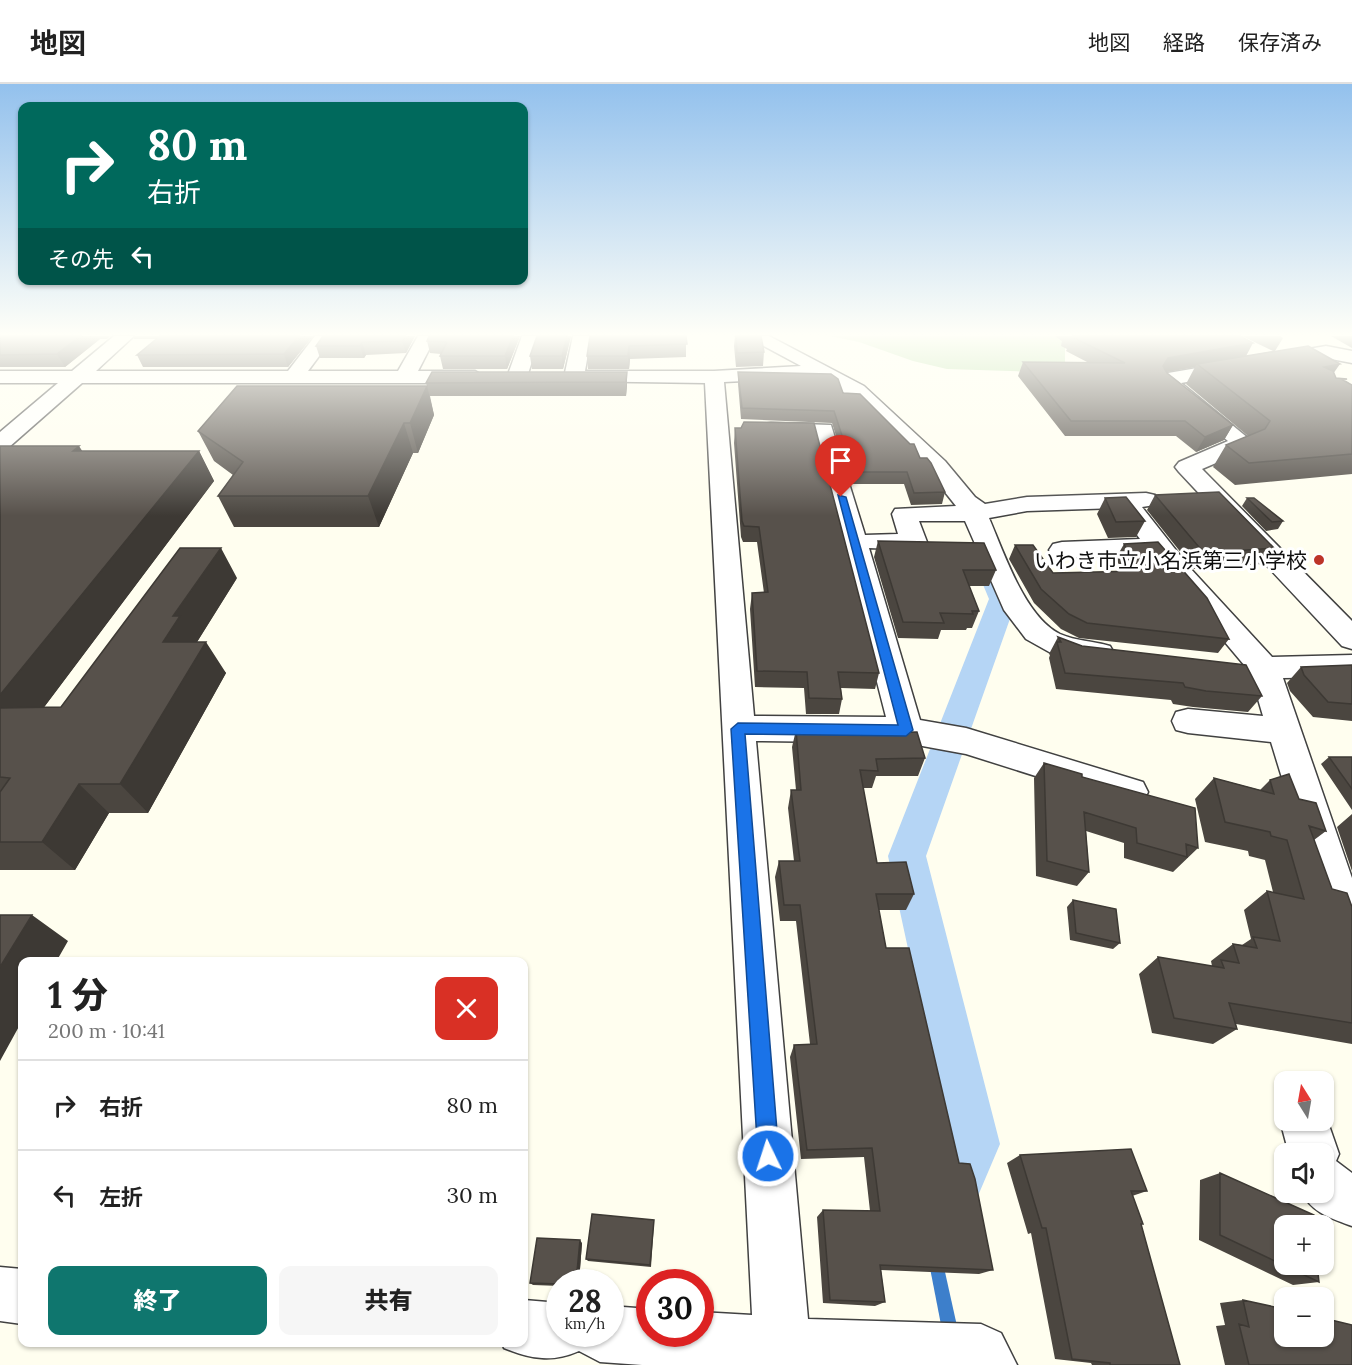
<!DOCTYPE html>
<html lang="ja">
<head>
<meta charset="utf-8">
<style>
  :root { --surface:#fff; --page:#f6f6f6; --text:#222; --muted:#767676; --line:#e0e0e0; --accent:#0f766e }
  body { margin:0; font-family:Lora,"Noto Sans JP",serif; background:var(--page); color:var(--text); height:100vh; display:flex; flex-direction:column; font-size:22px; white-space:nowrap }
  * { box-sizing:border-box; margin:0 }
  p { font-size:20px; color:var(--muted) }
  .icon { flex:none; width:33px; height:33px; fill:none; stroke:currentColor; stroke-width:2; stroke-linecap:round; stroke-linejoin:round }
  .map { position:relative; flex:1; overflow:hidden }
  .panel { position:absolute; left:18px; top:873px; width:510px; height:390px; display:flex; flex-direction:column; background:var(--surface); border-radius:12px; box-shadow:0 2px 4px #0004 }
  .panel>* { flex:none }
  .guide { position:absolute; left:18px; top:18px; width:510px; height:183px; border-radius:12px; box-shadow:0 2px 4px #0004; background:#00695c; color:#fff; overflow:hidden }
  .needle { width:39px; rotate:349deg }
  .controls { position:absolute; left:1274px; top:987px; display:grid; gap:12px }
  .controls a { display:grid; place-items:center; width:60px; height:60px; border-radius:12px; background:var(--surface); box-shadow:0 2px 4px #0004; font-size:30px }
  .speed { position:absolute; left:546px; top:1185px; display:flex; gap:12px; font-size:30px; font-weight:700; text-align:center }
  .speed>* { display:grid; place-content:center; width:78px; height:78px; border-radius:50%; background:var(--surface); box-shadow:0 2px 4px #0004; line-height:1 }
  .speed small { font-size:15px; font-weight:400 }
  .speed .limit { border:9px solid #d22; background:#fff; color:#111 }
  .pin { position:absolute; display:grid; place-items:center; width:51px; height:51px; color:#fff; margin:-62px -26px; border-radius:50% 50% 50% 0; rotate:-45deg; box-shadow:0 0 6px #0007 }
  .pin .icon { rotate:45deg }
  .me { position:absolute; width:66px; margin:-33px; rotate:356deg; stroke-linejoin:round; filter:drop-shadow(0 0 4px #0008) }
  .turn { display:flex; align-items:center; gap:21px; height:126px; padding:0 30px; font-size:27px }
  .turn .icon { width:78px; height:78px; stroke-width:2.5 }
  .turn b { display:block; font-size:42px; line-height:51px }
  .then { display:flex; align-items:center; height:57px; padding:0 30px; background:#0003; gap:12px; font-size:22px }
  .round { display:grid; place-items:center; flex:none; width:63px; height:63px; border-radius:12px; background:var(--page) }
  .summary { display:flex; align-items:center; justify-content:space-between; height:102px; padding:0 30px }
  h1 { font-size:36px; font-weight:800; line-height:45px }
  .primary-button { display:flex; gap:12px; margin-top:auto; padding:12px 30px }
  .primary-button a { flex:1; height:69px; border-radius:12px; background:var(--accent); color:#fff; font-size:24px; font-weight:800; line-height:69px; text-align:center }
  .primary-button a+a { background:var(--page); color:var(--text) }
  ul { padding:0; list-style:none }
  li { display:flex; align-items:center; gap:18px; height:90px; padding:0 30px; border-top:2px solid var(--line) }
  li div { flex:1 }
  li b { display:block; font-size:22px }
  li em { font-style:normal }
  header { display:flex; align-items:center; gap:36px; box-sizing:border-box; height:84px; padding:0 30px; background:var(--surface); border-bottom:2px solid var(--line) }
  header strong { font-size:28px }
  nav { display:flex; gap:33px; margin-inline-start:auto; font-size:21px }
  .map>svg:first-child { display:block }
  .forest { fill:#add999 }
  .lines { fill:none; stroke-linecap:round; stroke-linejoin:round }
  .stream { fill:#3d7fcb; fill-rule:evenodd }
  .canal { fill:#b5d5f5; fill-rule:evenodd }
  .minor-casing { stroke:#414141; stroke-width:3 }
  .minor { fill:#fff; fill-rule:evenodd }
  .wall { fill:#4b4640 }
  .shaded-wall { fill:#3d3934 }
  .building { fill:#57514b; stroke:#3d3934; stroke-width:1.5 }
  .route { fill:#1a73e8; stroke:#114b97; stroke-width:1.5 }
  .poi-dot { fill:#bd3428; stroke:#fff; stroke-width:2 }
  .labels { text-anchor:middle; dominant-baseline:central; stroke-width:6; stroke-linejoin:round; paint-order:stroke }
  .poi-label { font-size:21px; fill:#0e0e0e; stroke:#fff; text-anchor:end }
</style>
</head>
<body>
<header>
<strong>地図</strong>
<nav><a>地図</a><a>経路</a><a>保存済み</a></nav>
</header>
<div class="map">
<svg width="1352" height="1281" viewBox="0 0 1352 1281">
  <rect width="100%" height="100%" fill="#fffeef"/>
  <path class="forest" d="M830 252H1065V280L1038 288 947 285 913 277 859 258Z"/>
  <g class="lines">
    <path class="stream" d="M936 1172 941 1174 943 1179 959 1251 956 1256 951 1259 946 1256 943 1251 929 1179 931 1174Z"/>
    <path class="canal" d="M987 471 996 473 1017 515 926 772 1000 1060 966 1140 948 1148 930 1140 922 1122 950 1059 888 772 989 515 974 479 978 473Z"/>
    <defs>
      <path id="minor" d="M114 252H134L96 287H288L315 252H334L308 287H398L418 252H436L418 287H475L485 293 475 299H82L8 364 0 366V348L58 299H0V287H72Z
        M522 252H540L527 293 517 299 507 293Z
        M573 252H591L585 287H714L801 282 745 252H769L864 302 945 377 975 413 985 420 1027 413 1146 409 1155 411 1158 416 1155 421 1142 423 1190 484 1272 573 1352 571V593L1283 594 1352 794V873L1337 868 1331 854 1271 658 1188 649 1176 646 1172 637 1176 628 1188 625 1263 632 1250 588 1151 470 1062 474 1053 472 1049 466 1053 460 1062 458 1140 455 1117 424 1027 427 989 434C1004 469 1025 533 1060 550 1076 557 1093 557 1110 562L1114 569 1110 576 1099 579 1078 576 1051 569 1026 555 1004 526 965 437H919L927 458 923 464 914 466 869 464 920 636 966 644 1143 698 1148 708 1143 718 1130 722 966 670 906 659 756 657 808 1235 981 1240 1001 1249 1017 1281H642L600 1278 579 1267C552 1279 531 1275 504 1264L502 1258H524V1216L560 1219V1250H610V1222L650 1225V1250H700V1228L752 1231 705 299 567 297 564 293ZM820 293C873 324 918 373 956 422L895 425 892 430 898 450 865 451 831 341 771 339 763 340 760 345 763 350 814 352 886 633 754 632 724 298Z
        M1326 262 1352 267V279L1326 274 1181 299 1254 359 1251 364 1202 385 1352 537V565L1342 562 1179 388 1175 383 1179 378 1228 357 1158 298 1161 291 1168 289Z
        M1323 1024 1339 1070 1336 1077 1352 1089V1142C1333 1135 1311 1129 1302 1108H1323V1070H1289L1280 1036 1284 1026V1036H1323Z
        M0 1183 22 1185V1240L0 1237Z"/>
    </defs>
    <use href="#minor" class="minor-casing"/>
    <use href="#minor" class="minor"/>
  </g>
  <path class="wall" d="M0 252H110L107 255H100L65 283H0Z
    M133 252H313L288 283H143L137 271 157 255H134Z
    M323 252H415L406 269 366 271 364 274H320L316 262Z
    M429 252H520L507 285H443L440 272 441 270 430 269 427 257Z
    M537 252H571L563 285H532L530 272Z
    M590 252H686V273L630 275 629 285H588L587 272Z
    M735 252H761L764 268 763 282 736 283 734 262Z
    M1055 252H1240L1246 272 1273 267 1242 252H1280L1283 254 1275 267 1334 289 1336 294 1346 297 1352 301V390L1235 401 1213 383 1226 361 1248 352 1186 300 1195 283 1166 288 1233 341 1224 356 1196 368 1176 352H1065L1018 292 1023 278 1089 279 1066 267 1067 265 1061 262 1062 257Z
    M1331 252H1352V264Z
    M627 288V301L626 312H430L434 331 418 369H413L379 443H234L218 412 233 391 214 377 198 347 427 302 426 299Z
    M738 288 843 309 920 374 945 408 942 420 911 421 904 400H851L832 339 741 335 738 300Z
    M735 344 879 589 875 605 841 604 842 615 839 630H806L804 604 755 603 750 525 752 509H764L757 458H743L741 453 734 359Z
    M0 362 82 367H199L214 397 44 623H61L237 494 197 558 226 589 148 729H109L75 786H0Z
    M1155 411 1274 464 1263 480 1194 485 1147 426Z
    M1105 414 1145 437 1136 453 1108 454 1097 430Z
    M1247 414 1283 437 1278 445 1266 447 1242 422Z
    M878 457 996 486 989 502H969L979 527 972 544H967L966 546H941L938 555 898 554 874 473Z
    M1124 460 1229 555 1218 569 1079 554 1061 545 1034 519 1009 475 1015 461 1053 489 1122 488 1116 474Z
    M1058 553 1082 562 1262 612 1248 628 1193 623 1173 620 1171 616 1056 605 1049 574 1050 571 1049 570Z
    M1352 581V637L1313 633 1290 607 1287 599 1301 583Z
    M813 642 849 649 925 674 918 692H876L872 704H863L877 779 914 810 906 826H879L886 864 959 1079 993 1186 979 1190 881 1186 885 1218 875 1222 823 1219 817 1133 823 1126 870 1127 864 1073 801 1075 790 973 794 961 810 960 796 837H780L775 793 779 777H794L788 724 791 706H796L792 663 796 646H812Z
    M1329 673H1352V726L1321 680Z
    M1044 679 1082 693 1198 764 1173 788 1124 774V759L1086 747 1089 788 1077 802 1036 792 1034 694Z
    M1214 694 1260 706 1270 696 1299 715 1326 747 1314 756 1332 805 1352 823V960L1236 940 1237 945 1213 960 1152 949 1139 890 1158 873 1212 882 1211 877 1233 860 1242 861 1251 855 1244 826 1267 807 1273 808 1265 776 1249 772 1248 767 1205 758 1195 715Z
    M1352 730V787L1337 743Z
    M1073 816 1120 859 1113 865 1070 856 1067 823Z
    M1020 1071 1147 1107 1132 1112 1141 1140 1180 1281H1092L1091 1279 1055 1275 1031 1149 1028 1150 1007 1079Z
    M1220 1089 1319 1198 1293 1201 1199 1156 1200 1096Z
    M654 1139 651 1183 588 1177 586 1175Z
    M582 1159 579 1198H560V1202L533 1201 530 1199Z
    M1243 1216 1352 1281H1225L1216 1242 1225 1241 1220 1219Z"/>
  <path class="shaded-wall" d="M80 252H98L100 255 65 283 57 270Z
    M299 252H313L288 283 284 270Z
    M405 252H415L406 269 402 257Z
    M513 252H520L507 285 505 272Z
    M567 252H571L563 285 562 272Z
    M362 258 366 271 364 274 360 262Z
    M1253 259 1245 274 1197 280 1195 283 1161 289 1156 297 1168 274Z
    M629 262 630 275 629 285 628 272Z
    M1340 280 1326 300 1324 283Z
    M627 288V301L626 312V298Z
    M427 302 434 331 418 369 410 339Z
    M404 339 413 369 379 443 368 412Z
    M1233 341 1224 356 1196 368 1205 353Z
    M79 362 98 391 73 367Z
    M199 367 214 397 21 654 0 634V611Z
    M221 464 237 494 197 558H163L173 532Z
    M206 558 226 589 148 729 120 700Z
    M79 700 109 729 75 786 42 758Z
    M32 831 68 857 56 878H22V937L0 977V883Z
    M580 1156 582 1159 579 1198H576Z"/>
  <path class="building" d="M0 252H80L57 270 0 271Z
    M160 252H299L284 270 137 271Z
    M323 252H405L402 257 362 258 360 262H316Z
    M429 252H513L505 272H440L447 258 427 257Z
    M537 252H567L562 272H530Z
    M590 252H686L687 260 629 262 628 272H587Z
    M736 252H761L764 268 737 269Z
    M1073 252H1240L1253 259 1168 274 1163 282 1167 289 1233 341 1205 353 1185 337H1071L1023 278 1125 279 1072 253Z
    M1308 262 1340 280 1324 283 1333 287 1336 294 1347 295 1343 296 1352 301V370L1249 379 1226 361 1265 345 1270 337 1197 280Z
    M432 288H627L626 298 426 299Z
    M738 288 831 290 838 295 843 309 860 310 910 360H914L920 374H927L931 379 945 408 914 409 907 388H854L834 327 742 324Z
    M237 302H427L410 339H404L368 412H218L243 378 198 347Z
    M744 338 814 339 879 589 838 588 842 615 809 614 807 588 757 587 752 509 768 508 759 443 744 442 742 437 735 344H741Z
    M0 362H79L73 367H199L0 611Z
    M1219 408 1274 464 1204 469 1155 411Z
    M1126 413 1145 437 1116 438 1105 414Z
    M1247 414H1254L1283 437 1272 438Z
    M878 457 984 459 996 486H963L979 527H972L973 530 940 529 944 539 903 538Z
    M1158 458 1207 514 1229 555 1087 539 1069 530 1041 505 1015 461H1033L1053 489 1137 487 1124 460Z
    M180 464H221L173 532H180L163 558H206L120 700H79L42 758H0V708L10 694 0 693V624L61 623Z
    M1058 553 1082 562 1246 581 1262 612 1206 607 1185 603 1183 599 1065 589 1057 558H1061Z
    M1352 581V620L1328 618 1304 591 1301 583Z
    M813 642 848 643 849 649 917 648 925 674 876 675 878 687 860 686 877 779 906 778 914 810H876L886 864H909L959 1079 970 1080 975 1095 993 1186 880 1181 885 1218 830 1216 823 1126 880 1127 872 1064 807 1066 794 961 817 960 800 821H784L779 777H800L791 706H801L796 646H813Z
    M1329 673H1352V705Z
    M1044 679 1082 690V693L1195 724 1198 764 1186 760 1187 773 1137 759 1136 744 1084 728 1089 788 1047 777Z
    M1289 690 1299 715 1316 719 1326 747 1309 742 1332 805 1347 809 1352 823V939L1229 919 1237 945 1174 934 1158 873 1224 884 1221 876 1239 879 1233 860 1257 864 1253 853 1280 857 1267 807 1304 815 1287 756 1271 752 1270 748 1225 738 1214 694 1274 710 1270 696Z
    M1073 816 1116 825 1120 859 1076 849Z
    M0 831H32L0 883Z
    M1131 1065 1147 1107H1131L1143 1140H1141L1180 1281H1110V1279L1072 1275 1046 1144H1042L1020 1071Z
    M1220 1089 1314 1131 1315 1142H1284V1180H1317L1319 1198 1220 1151Z
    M592 1130 654 1136 650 1181 586 1175Z
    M537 1154 580 1156 576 1198H560V1200L530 1199Z
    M1243 1216 1284 1225V1252H1323V1234L1352 1241V1281H1249L1239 1240 1249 1243Z"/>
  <linearGradient id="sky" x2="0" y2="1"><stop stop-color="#93c1ed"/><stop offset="0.58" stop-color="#fffff8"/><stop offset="1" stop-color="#fffff8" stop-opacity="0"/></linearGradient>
  <rect width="1352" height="432" fill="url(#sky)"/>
  <path class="route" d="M838 411 846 413 913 646 906 652 745 650 779 1072 776 1079 768 1082 761 1079 758 1072 731 645 738 639 898 641Z"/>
  <circle class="poi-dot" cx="1319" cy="476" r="6"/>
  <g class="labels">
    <g class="poi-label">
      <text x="1307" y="476">いわき市立小名浜第三小学校</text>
    </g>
  </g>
</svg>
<div class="controls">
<a><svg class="needle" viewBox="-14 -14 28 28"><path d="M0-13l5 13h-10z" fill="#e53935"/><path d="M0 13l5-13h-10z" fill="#767676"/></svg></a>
<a><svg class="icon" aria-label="sound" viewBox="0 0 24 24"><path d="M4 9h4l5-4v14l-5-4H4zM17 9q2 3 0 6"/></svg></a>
<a>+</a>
<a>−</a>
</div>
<div class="speed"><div>28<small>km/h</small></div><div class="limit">30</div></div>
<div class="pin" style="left:841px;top:413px;background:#d93025"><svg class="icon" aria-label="arrive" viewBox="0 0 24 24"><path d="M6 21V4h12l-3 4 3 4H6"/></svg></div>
<svg class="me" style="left:768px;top:1072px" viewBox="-20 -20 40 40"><circle r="17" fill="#1a73e8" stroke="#fff" stroke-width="3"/><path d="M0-11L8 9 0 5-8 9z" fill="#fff"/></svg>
<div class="guide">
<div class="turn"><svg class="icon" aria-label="right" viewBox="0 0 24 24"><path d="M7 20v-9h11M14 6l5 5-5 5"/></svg><div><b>80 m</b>右折</div></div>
<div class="then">その先<svg class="icon" aria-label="left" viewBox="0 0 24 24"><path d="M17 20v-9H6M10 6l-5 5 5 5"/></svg></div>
</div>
<section class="panel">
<div class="summary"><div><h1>1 分</h1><p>200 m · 10:41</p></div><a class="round" style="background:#d93025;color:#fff"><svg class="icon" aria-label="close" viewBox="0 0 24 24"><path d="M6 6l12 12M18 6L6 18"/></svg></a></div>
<ul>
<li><svg class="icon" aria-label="right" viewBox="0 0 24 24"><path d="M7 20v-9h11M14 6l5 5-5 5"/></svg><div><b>右折</b></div><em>80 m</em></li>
<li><svg class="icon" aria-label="left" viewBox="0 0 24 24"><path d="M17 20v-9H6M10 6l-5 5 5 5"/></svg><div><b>左折</b></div><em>30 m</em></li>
</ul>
<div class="primary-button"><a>終了</a><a>共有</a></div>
</section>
</div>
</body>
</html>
